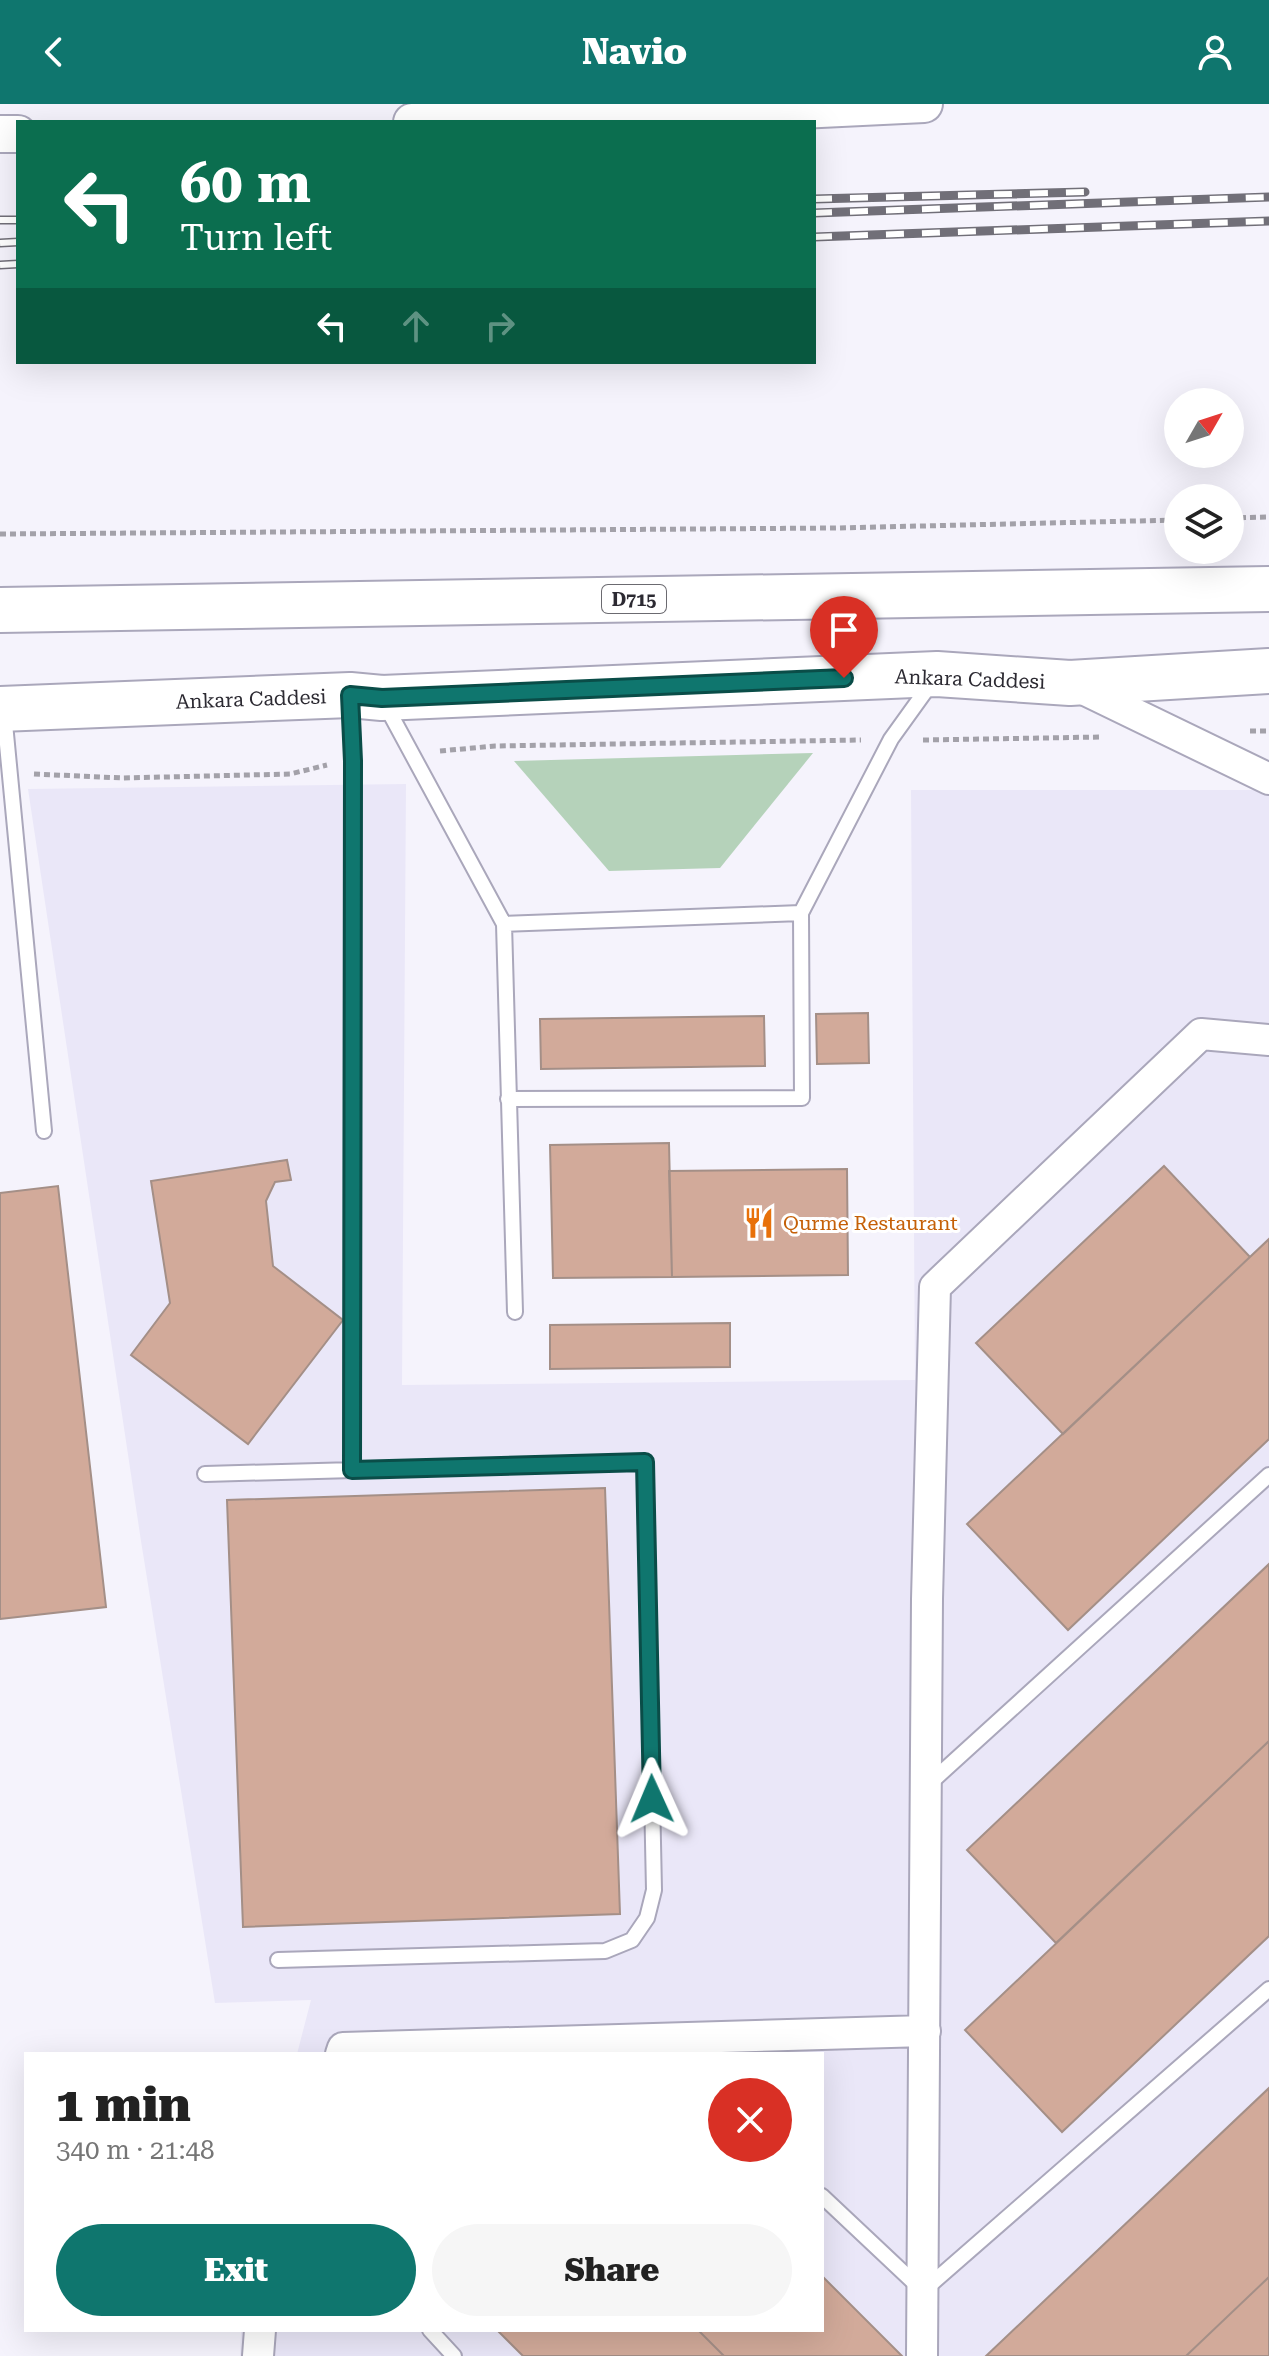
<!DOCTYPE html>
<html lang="en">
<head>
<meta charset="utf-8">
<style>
  :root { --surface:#fff; --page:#f6f6f6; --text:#222; --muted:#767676; --accent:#0f766e }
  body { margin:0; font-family:"Roboto Serif",serif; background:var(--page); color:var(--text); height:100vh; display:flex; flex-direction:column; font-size:30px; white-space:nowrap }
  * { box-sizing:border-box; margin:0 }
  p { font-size:26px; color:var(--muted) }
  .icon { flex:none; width:44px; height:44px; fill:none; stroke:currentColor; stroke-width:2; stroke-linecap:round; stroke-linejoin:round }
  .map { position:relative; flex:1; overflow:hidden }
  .panel { position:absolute; left:24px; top:1948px; width:800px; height:280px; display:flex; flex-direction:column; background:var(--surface); border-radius:0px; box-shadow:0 8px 32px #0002 }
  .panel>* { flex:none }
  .hud { position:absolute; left:16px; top:16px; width:800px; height:244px; border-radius:0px; box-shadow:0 8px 32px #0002; background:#0b6e4f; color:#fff; overflow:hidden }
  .needle { width:52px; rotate:51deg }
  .tools { position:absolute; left:1164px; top:284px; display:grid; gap:16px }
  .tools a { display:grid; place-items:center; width:80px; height:80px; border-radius:50%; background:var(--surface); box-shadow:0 8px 32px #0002; font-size:40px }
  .pin { position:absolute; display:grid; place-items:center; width:68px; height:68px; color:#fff; margin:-82px -34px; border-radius:50% 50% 50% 0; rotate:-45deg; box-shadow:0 0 8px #0007 }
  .pin .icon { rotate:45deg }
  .me { position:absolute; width:88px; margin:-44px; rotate:359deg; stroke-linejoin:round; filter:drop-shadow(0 0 6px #0008) }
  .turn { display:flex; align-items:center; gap:28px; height:168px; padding:0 32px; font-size:36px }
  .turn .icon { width:104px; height:104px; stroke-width:2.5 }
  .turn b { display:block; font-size:56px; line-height:68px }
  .lanes { display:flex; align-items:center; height:76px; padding:0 32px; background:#0003; justify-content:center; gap:40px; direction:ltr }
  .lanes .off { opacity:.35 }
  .round { display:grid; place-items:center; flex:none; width:84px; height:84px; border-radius:42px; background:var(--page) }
  .overview { display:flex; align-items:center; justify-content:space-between; height:136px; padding:0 32px }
  h1 { font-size:48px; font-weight:800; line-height:60px }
  .action { display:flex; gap:16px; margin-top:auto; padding:16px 32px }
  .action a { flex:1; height:92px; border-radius:48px; background:var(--accent); color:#fff; font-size:32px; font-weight:800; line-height:92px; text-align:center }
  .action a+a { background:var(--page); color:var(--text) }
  header { display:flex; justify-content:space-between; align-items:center; height:104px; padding:0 32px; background:var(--accent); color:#fff; font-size:36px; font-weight:800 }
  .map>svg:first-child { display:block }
  .built { fill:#eae7f8 }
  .green { fill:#b5d2ba }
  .building { fill:#d2aa9a; stroke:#a48f87; stroke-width:2 }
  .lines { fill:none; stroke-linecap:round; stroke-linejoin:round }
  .service-casing { stroke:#aaa7bb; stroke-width:18 }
  .minor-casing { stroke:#aaa7bb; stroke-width:34 }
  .tertiary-casing { stroke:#aaa7bb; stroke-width:40 }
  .trunk-casing { stroke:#aaa7bb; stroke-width:48 }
  .path { stroke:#a3a1a9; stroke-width:5; stroke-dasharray:6 4; stroke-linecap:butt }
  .service { stroke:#fff; stroke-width:14 }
  .minor { stroke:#fff; stroke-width:30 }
  .tertiary { stroke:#fff; stroke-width:36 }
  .trunk { stroke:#fff; stroke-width:44 }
  .rail-casing { stroke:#716f78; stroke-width:9 }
  .rail { stroke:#fff; stroke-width:6; stroke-dasharray:18; stroke-linecap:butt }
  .route-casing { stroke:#0a4d48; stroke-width:20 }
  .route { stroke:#0f766e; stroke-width:14 }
  .labels { text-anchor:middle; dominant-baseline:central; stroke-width:6; stroke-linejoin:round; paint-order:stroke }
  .shield { fill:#fff; stroke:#6b6a70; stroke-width:2 }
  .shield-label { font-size:18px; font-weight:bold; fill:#2c2a32 }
  .street-label { font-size:20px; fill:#2c2a32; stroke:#fff }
  .food-label { font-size:20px; fill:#c56008; stroke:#fff; text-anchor:start }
</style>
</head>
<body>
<header><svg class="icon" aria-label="back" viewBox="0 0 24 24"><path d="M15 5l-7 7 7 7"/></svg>Navio<svg class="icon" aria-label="person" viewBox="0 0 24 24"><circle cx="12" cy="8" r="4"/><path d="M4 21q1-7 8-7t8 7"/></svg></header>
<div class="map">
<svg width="1269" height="2252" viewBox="0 0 1269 2252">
  <rect width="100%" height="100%" fill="#f5f3fc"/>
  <path class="built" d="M406 680 402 1281 915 1276 911 686H1269V2252H240L241 2226H822V1950H297L311 1896 215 1899 141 1437 28 685Z"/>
  <path class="green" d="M813 649 720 764 609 767 514 657Z"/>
  <path class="building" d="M868 909 869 959 817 960 816 910Z
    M764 912 765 962 541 965 540 915Z
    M669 1039 672 1173 553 1174 550 1041Z
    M287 1056 291 1076 275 1078 266 1097 273 1162 343 1216 248 1340 131 1251 170 1199 151 1077Z
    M1164 1062 1250 1153 1063 1330 976 1239Z
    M847 1065 848 1171 672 1173 669 1067Z
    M58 1082 106 1503 0 1515V1089Z
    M1269 1135V1335L1068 1526 967 1420Z
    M730 1219V1263L550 1265V1221Z
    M605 1384 620 1810 243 1823 227 1396Z
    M1269 1460V1637L1056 1839 967 1746Z
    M1269 1637V1832L1062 2028 965 1926Z
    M1269 1984V2173L1186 2252H986Z
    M822 2172 902 2252H724L698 2226H822Z
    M1269 2173V2252H1186Z
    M497 2226H698L724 2252H523Z"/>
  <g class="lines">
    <defs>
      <path id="service" d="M351 596 353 657 352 1366
        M386 602 504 820 801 809 891 635 932 578
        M4 609 44 1027
        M504 820 515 1208
        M508 995 802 994 801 809
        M205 1370 645 1358 654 1786 647 1814 632 1836 605 1847 278 1856
        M929 1680 1269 1371
        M822 2092 923 2187 1269 1885
        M430 2226 454 2252"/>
      <path id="minor" d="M1075 581 1269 675
        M341 1950 343 1944 925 1927
        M258 2252 260 2226
        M922 2252 927 1495 935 1183 1201 930 1269 936"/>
      <path id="tertiary" d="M412 18 800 6 924 0
        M0 30H18"/>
      <path id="trunk" d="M0 506 1269 485
        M0 605 350 591 382 594 937 570 1070 579 1269 567"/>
    </defs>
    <use href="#service" class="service-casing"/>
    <use href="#minor" class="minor-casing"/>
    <use href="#tertiary" class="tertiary-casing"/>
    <use href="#trunk" class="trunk-casing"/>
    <path class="path" d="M1230 414 1269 413
      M0 430 835 424 1178 416
      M1250 627H1269
      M923 636 1101 633
      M440 647 495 642 861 636
      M34 670 123 674 290 670 327 661"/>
    <use href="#service" class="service"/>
    <use href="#minor" class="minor"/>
    <use href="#tertiary" class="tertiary"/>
    <use href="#trunk" class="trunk"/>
    <defs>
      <path id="rail" d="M814 95 1085 88
        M814 109 1269 93
        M0 116H18
        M814 133 1269 117
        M0 139 18 138
        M0 161 18 160"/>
    </defs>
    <use href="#rail" class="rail-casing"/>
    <use href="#rail" class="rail"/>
  </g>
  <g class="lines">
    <defs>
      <path id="route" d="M652 1695 645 1358 352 1366 353 657 350 591 382 594 844 574"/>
    </defs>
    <use href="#route" class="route-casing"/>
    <use href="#route" class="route"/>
  </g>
  <defs>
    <symbol id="restaurant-bare" viewBox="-9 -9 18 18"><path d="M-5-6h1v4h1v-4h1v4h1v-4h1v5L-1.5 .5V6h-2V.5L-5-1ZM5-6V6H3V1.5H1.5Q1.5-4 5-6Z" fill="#e8710a" stroke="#fff" stroke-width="2.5" paint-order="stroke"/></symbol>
  </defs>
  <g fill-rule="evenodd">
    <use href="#restaurant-bare" x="737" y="1097" width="44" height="44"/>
  </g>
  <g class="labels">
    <rect class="shield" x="602" y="481" width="64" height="28" rx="6"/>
    <g class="shield-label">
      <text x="634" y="495">D715</text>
    </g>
    <g class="street-label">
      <text transform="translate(970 575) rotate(2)">Ankara Caddesi</text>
      <text transform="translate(251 595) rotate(-2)">Ankara Caddesi</text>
    </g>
    <g class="food-label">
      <text x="783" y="1119">Qurme Restaurant</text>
    </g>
  </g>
</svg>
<div class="tools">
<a><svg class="needle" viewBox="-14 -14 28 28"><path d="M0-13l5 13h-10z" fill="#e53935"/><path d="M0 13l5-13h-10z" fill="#767676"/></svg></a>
<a><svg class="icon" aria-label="layers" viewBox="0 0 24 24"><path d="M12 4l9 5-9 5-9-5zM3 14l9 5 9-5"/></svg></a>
</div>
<div class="pin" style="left:844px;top:574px;background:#d93025"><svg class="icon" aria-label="arrive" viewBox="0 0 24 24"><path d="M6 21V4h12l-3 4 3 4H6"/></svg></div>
<svg class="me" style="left:652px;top:1695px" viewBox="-20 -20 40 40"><path d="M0-17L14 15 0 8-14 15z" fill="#0f766e" stroke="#fff" stroke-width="4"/></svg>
<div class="hud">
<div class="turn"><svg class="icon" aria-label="left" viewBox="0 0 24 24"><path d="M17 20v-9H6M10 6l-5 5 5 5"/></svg><div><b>60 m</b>Turn left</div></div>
<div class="lanes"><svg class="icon" aria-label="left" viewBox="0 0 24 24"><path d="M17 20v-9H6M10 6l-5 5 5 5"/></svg><svg class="icon off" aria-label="ahead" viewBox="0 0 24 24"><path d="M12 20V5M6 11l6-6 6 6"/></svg><svg class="icon off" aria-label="right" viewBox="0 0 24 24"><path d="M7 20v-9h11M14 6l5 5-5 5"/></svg></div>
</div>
<section class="panel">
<div class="overview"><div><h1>1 min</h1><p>340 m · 21:48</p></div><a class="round" style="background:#d93025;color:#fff"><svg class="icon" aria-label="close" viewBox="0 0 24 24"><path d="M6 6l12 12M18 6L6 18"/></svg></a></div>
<div class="action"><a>Exit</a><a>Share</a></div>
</section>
</div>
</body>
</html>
